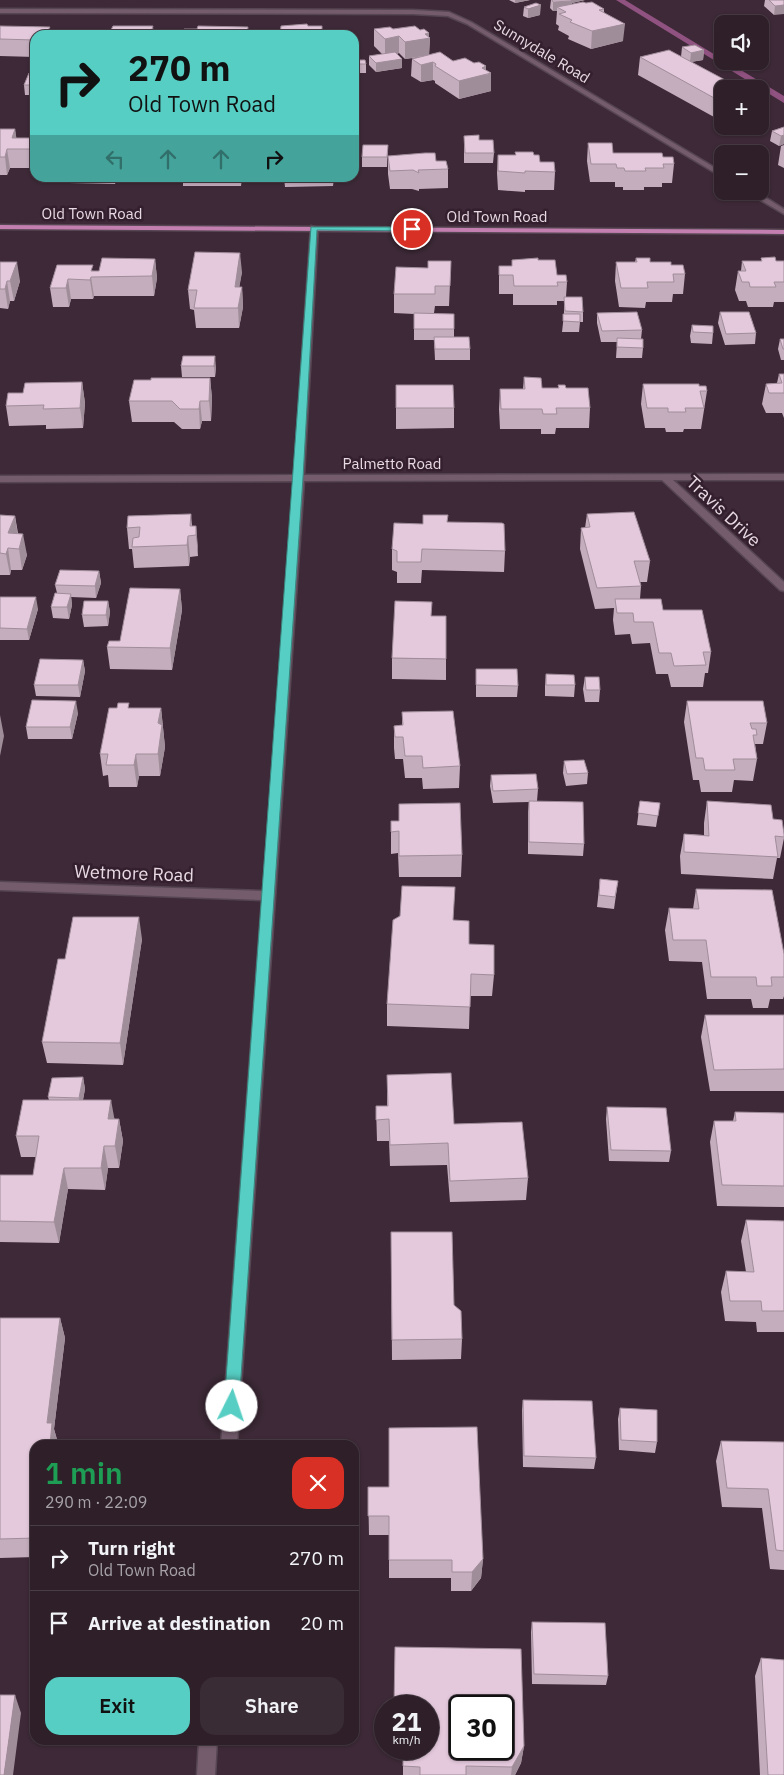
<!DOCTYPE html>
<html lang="en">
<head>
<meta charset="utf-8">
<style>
  :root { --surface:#2e1f29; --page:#3a2c35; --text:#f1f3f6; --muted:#a7a2a8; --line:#493d46; --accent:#56cec3 }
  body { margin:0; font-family:"IBM Plex Sans",sans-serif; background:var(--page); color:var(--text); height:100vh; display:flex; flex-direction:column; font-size:19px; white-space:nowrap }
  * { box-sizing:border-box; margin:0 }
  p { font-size:16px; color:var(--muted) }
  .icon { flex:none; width:28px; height:28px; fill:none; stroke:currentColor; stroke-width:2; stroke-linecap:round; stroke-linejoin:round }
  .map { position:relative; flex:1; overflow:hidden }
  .sheet { position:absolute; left:30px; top:1440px; width:329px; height:305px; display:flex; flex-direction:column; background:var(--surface); border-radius:15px; box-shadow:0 1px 4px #0004,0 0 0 1px var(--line) }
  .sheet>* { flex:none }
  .guide { position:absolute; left:30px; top:30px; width:329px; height:152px; border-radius:15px; box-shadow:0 1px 4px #0004,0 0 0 1px var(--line); background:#56cec3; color:#111; overflow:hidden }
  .fabs { position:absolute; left:714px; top:15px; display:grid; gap:10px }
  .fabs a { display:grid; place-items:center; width:55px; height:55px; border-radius:10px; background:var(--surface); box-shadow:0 1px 4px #0004,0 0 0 1px var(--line); font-size:25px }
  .speed { position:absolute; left:374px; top:1695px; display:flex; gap:10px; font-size:25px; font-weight:700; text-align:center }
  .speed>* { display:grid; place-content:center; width:65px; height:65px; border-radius:50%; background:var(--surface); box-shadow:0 1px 4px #0004,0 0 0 1px var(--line); line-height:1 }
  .speed small { font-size:12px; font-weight:400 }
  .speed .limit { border:2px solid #111; border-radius:8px; background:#fff; color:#111 }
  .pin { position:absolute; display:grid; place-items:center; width:42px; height:42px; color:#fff; margin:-21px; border:2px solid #fff; border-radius:50%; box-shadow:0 1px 5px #0007 }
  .me { position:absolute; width:55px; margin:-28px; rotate:4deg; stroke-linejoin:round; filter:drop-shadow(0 0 4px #0008) }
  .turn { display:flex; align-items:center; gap:18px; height:105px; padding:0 15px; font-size:22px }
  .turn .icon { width:65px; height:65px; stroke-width:2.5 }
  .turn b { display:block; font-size:35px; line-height:42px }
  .lanes { display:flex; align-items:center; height:48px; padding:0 15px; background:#0003; justify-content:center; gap:25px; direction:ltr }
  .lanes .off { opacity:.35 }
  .round { display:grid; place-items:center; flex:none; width:52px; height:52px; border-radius:15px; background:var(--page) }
  .overview { display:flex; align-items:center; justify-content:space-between; height:85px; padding:0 15px }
  h1 { font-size:30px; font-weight:600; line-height:38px; color:#1e9e55 }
  .button { display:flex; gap:10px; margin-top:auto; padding:10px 15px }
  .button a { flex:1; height:58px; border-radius:15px; background:var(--accent); color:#111; font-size:20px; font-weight:600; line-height:58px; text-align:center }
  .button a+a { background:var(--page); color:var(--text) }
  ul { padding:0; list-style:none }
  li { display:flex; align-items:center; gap:15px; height:65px; padding:0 15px; border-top:1px solid var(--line) }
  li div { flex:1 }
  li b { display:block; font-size:19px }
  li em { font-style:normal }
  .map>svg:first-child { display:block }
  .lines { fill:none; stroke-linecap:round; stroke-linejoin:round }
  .stream { fill:#905280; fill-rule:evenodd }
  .minor-casing { stroke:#564552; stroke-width:3 }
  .major-casing { stroke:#564552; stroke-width:3 }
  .minor { fill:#745c6d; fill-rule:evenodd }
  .major { fill:#c47fb1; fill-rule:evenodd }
  .wall { fill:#c4adbd }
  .shaded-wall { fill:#a08d9a }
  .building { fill:#e4c9dc; stroke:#a08d9a; fill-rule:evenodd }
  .route { fill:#56cec3; stroke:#38867f }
  .labels { text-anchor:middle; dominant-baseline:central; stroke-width:5; stroke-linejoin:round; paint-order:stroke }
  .far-street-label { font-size:15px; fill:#e8dae4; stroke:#331f2d }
  .street-label { font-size:18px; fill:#e8dae4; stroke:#331f2d }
</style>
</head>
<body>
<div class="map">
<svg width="784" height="1775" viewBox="0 0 784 1775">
  <rect width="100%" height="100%" fill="#3d2937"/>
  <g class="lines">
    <path class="stream" d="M616 0H625L722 59V61H726L784 96V103Z"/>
    <defs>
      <path id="minor" d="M0 9 413 10 449 12 471 22 722 172V177L467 24 448 16 413 14 0 13Z
        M745 191H755L784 209V214Z
        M311 226 318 228 304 475 784 474V480H673L784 582V591L780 590 662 480 304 481 237 1445H221L262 900 0 890V882L263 891 294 481 0 482V476L294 475Z
        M199 1740H217L215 1775H197Z"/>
      <path id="major" d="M0 225 784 230V234L0 229Z"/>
    </defs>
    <use href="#minor" class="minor-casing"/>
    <use href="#major" class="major-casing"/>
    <use href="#minor" class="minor"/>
    <use href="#major" class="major"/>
  </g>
  <path class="wall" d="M509 0H530L515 3Z
    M551 0H585L572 3V4L586 3 604 9V12L623 41 591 49 568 39 569 36 558 30 559 26 556 24 557 11H553L550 8Z
    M765 0H784L774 15 764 6Z
    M524 7 540 15 528 18 523 16Z
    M0 26 35 35V57L0 56Z
    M374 29 420 30 429 33V37L430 38 429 55 486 70 491 73V91L459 99 435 83V81L433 80 421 82 411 76 412 59 422 57 405 59 399 53 397 54 402 68 376 72 369 65V56L382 54 374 46Z
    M682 47 704 50 703 60 691 62 742 89 714 117 638 75 640 57H681Z
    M354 60 366 64V73H354Z
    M35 73V95H25L24 85Z
    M784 127V144L779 146 770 141 772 131Z
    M0 129H15L16 138H35V168H10L7 175H0Z
    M464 136 479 140 494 153 493 163H464Z
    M588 143 613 153 663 157 674 164 672 183H662V187H644V190H623V187H615V182H590L587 161Z
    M388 145 387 167H362V157Z
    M784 145V168L778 165 781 146Z
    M498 155H534L540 162 555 172 554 190H525V192L498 190 497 173Z
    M388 156 436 161 448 169V188L419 189V191L412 189H390L388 174Z
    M68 178H117L115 184 69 183Z
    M183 178H242L241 186H183Z
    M284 178H334L333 186 285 187Z
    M636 258 650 262 685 274 683 294H673L672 302H646L645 308 619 307 615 281 616 262H635Z
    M761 258 776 261H784V302H774L773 307H748L746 301H739L735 290 738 271H741L742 261H761Z
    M155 259 157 278 154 296H94L93 299H71L69 307H53L50 288 57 265 94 271H99Z
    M512 260H538L557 275 567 282 566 297 583 312V322H580L579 332H562L564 314V301H557V305H513V294H499V266H512Z
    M451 261 449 306H435L434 313 454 329V337L470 349V360H435L434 340H414V314L394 313V294L428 268Z
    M0 262 20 281 14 301H10L8 309 0 308Z
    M242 272 239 287H242L243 307 239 328H196L194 310 190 309 188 290Z
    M720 312 756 333 755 344 725 345 718 323Z
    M597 313 642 330 641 339 643 348 642 358H616L617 342H601L597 323Z
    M692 325 713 333 712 344 691 343 690 336Z
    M780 339H784V360H781L778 349Z
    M183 356 216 367 215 377H182L181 366Z
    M779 374H784V418L782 413H766L762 404 766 384 777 383Z
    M524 377 542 388H558V385L566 388 590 408 589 428H556L555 434H541V429H500L499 409 500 389H523Z
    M210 378 212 398 211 421H202L200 429H182L174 422H132L129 401 151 380Z
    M82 382 85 403 83 428 46 429V425L9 426 6 406 23 393Z
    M643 384 699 386 707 391 701 429H684L683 432H666L665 428H645L641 404Z
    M396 385 454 408V428L396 429Z
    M191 514 192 526H196L198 556 190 557 189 566 134 568 132 549H129L127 528Z
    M587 514 650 561 647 582H640L641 586 640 599 663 610 711 652 708 673H705L703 687H671L668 674H656L650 643 632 644 630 634 615 635 613 620 614 608 595 609 580 549 581 528H585Z
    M0 515 15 516 18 533 27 555 22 570H11L10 575H0Z
    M448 522 505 551 504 572 422 570 421 583H397V572L392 570V549L423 524Z
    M99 571 101 583 96 598 71 597 72 605 69 619 53 618 51 607 57 593 55 585Z
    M180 589 182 610 172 670 110 669 107 647 120 641Z
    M0 597 38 609 29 640H0Z
    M108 601 110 612 108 626 84 627 82 615Z
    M392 658 446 659V680L392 679Z
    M83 660 85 671 80 697 36 696 34 685Z
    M476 669 518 686 517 697H476Z
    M546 674 575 685 574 697 545 696V686Z
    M585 677 600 690 599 702H585L583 689Z
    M687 701 767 723 763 744H755L757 759 753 781 734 780 732 792H701L699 780H693L684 722Z
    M129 708H161L165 747 160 776H139L137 787H109L108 775 103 776 100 754Z
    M402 712 460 766 459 788 423 789 422 778H405L403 759H395L394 748V726L402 725Z
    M78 713 72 739H28L26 727Z
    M564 761 588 773 587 784 566 786 563 773Z
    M491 775 538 789 537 801 584 844 583 856 528 854V812L529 802 493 803 490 786Z
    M640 801 660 803 656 827 637 825Z
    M707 801 773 819 784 834V838L780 858H777L773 879 681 874 680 856 684 834 704 835V823Z
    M399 821 462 855 461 877H399L398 853 391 854V832Z
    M600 879 618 881 614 909 597 907Z
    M696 889 784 954V996L783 999H770L768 1008H753L751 999H707L702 962 669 961 665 930 669 908 693 909Z
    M454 920 469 944 494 975 492 996H470L469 1029 387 1026V1004Z
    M142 939 123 1065 47 1063 42 1042 65 959Z
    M705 1015H784V1091H710L701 1037Z
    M387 1075 528 1178 526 1200 450 1202 447 1165 390 1166 389 1141H377L376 1106H387Z
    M83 1077 85 1089 83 1100 115 1119H119L123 1141 119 1168H108L105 1190 68 1189 59 1243 0 1242V1175H33L36 1157H21L16 1136 49 1100 48 1097Z
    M607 1107 671 1151 669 1162 609 1161 606 1119Z
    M735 1112 784 1113V1207L717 1206 710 1142 714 1121H733Z
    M746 1220 784 1221V1332H757L756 1322 725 1321 721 1292 726 1271 746 1272 741 1241Z
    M391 1232 454 1305 462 1339 461 1359 392 1360Z
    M0 1318H60L65 1338 54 1429 58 1443 35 1445V1557L0 1558Z
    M523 1400 596 1458 594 1469 523 1467 522 1410Z
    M620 1408 657 1442 655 1453 619 1450 618 1419Z
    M721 1441 784 1442V1570L770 1569 762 1508 722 1507 716 1461Z
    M368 1487 483 1559 481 1578 471 1591H451V1578H389V1535H369Z
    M532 1622 608 1676 606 1685 532 1684 531 1632Z
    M761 1658 784 1775H760L755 1676Z
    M524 1746 521 1763 515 1775H403V1749Z"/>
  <path class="shaded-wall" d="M515 0H530L515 3Z
    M565 0H585L572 3 571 10 557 7V11H553V2Z
    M541 5 540 15 528 18V9Z
    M784 5V14L774 15 775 6Z
    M625 24 623 41 591 49 592 31Z
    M153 26 154 35H150Z
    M429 33V38H430L429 55 405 59V42L425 34Z
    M399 36V53L385 56V39Z
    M704 50 703 60 690 62 691 53Z
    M402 59V68L376 72V63Z
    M433 62V80L421 82V65Z
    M486 66V75L491 73V91L459 99V81L482 68Z
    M722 97V114L714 117 716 99Z
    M15 129 18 148 12 138Z
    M784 135V144L779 146 781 136Z
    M7 149 10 168 7 175 5 157Z
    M240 253 242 272 236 307 235 287Z
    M155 259 157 278 154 296 152 276Z
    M17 262 20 281 14 301 10 281Z
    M91 277 94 296 93 299 90 280Z
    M68 279 71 299 69 307 66 288Z
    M7 281 10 301 8 309 5 289Z
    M242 287 243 307 239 328 238 308Z
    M215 356 216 367 215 377 214 366Z
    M210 378 212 398 211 421 209 401Z
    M82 382 85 403 83 428 80 408Z
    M200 401 202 421 200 429 199 409Z
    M15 516 18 537 8 533Z
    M196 526 198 547V556L196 535Z
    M23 534 27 555 22 570 19 549Z
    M188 536 190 557 189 566 187 545Z
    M8 548 11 570 10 575 6 554Z
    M99 571 101 583 96 598 95 586Z
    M180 589 182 610 172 670 170 648Z
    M71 594 72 605 69 619 67 607Z
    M36 597 38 609 29 640 27 629Z
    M108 601 110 612 108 626 106 615Z
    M83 660 85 671 80 697 78 685Z
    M76 701 78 713 72 739 70 727Z
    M161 708 165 747 160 776 158 754V723Z
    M0 715 4 736 0 756Z
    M136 754 139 776 137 787 134 765Z
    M139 917 142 939 123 1065 120 1043Z
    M83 1077 85 1089 81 1109 79 1098Z
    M111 1100 115 1122 108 1119Z
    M119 1119 123 1141 119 1168 115 1146Z
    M104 1146 108 1168 105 1190 101 1168Z
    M64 1168 68 1189 59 1243 54 1222Z
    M60 1318 65 1338 54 1429 58 1443 57 1445H50L47 1423Z
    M483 1559 481 1578 471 1591 472 1572Z
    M15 1695 21 1713 13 1775H4Z
    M524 1746 521 1763 515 1775H511L512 1767Z"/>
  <path class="building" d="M552 0H571L572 1 553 2Z
    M769 0H784V5L775 6Z
    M583 2 586 3 592 2 604 9 599 10 625 24 592 31 570 22 572 20 559 14 566 12 557 7Z
    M536 3 541 5 528 9 524 7Z
    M307 24 308 26H322V32L346 33V35H280L281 26Z
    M0 26 50 27 47 32H57L55 35H35V40L0 39Z
    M113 26H153L150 35H84L85 30H111Z
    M198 26 248 27 247 35H182L184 29H197Z
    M415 26 420 30 424 29 429 33 425 34 430 38 405 42 399 36 385 39 374 29 390 27 393 29Z
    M695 45 704 50 691 53 682 47Z
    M669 50 742 89H722V97L716 99 640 57Z
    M395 52 402 59 376 63 369 56Z
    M440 52 453 61 465 58 474 63 479 62 486 66 482 68 491 73 459 81 435 66 436 64 433 62 421 65 412 59Z
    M354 60H365L366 64H354Z
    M29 73H35V85H24Z
    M784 127V135L781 136 772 131Z
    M0 129H15L12 138H35V149H7L5 157H0Z
    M479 135V140H493L494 153H465L464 136Z
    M588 143H612L613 153H662L663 157H673L674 164H663L664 168H645L646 171H625L624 168H617L616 164H591Z
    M363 145H388L387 157H362Z
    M515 152H533L534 155H539L540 162H554L555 172 525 171V173L498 171V155H516Z
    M425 153H435L436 161H446L448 169 418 170 419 173 413 170 390 171 388 156Z
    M195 252 240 253 235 287H242L238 308H194L197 290H188Z
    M775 257 776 261H784V282H774L776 287H750L749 282H742L738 271H746L742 261H762L761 258Z
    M102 258 155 259 152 276 91 277 90 280 68 279 66 288H50L57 265H93L91 271H99Z
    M538 258V260H555L557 275H566L567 282H557L558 286H514L513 275H499V266H512V260Z
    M636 258H650V262H671V265H683L685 274H673L674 282H647L648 288H621L616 262H637Z
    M428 261H451L450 286H435V294H394L396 267 428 268Z
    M0 262H17L10 281H7L5 289H0Z
    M564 297H582L583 312 565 311Z
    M637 312 642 330 602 331 597 313Z
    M720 312H749L756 333 726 334Z
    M414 313 454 314V329H414Z
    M563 314H580V322L563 321Z
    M692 325 713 326V333L693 332Z
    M434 337H469L470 349H435Z
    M617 338 643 339V348L617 347Z
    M780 339H784V349H783Z
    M183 356H215L214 366H181Z
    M779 374H784V393H769L766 384 782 383Z
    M524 377 541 378 542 388H559L558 385H565L566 388H588L590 408H556L557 414H543L542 409H501L500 389H525Z
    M151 378H210L209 401H200L199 409H180L172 401H129L134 380H151Z
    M82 382 80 408 43 409 44 405 6 406 8 393H23L25 383Z
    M643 384H699V386H706L707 391H700L704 408H685L686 412H668V408H647Z
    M396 385H453L454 408H396Z
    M634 512 650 561H634L641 586 597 588 581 528 590 527 587 514Z
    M191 514 190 526H196V535L188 536 187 545 132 547 133 538 139 537 140 527 127 528 128 516Z
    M0 515 15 516 8 533 23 534 19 549 8 548 6 554 0 553Z
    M423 515H448L447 522 502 523 504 524 505 551 422 549 421 562H397V551L392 549 394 523 423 524Z
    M60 570 99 571 95 586 55 585Z
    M130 588 180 589 170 648 107 647 109 641H120Z
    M55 593 71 594 67 607H51Z
    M0 597H36L27 629 0 628Z
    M615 599H661L663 610H702L711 652H703L706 665 674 666 671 653H659L653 622H634L633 613H617Z
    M84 601H108L106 615H82Z
    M395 601 432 602 431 616H446V659L392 658Z
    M40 659 83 660 78 685H34Z
    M476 669H517L518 686 476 685Z
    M546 674 574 675 575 685H546Z
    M585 677H599L600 690H586Z
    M32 700 76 701 70 727H26Z
    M687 701H763L767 723H750L752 729H756L757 735H753L757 759H733L735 770H705L703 758H696Z
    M118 703H129L128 708H161L158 723 162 725 158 754H136L134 765H106L108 754H100L109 708H117Z
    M453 711 460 766 423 768 422 756H405L403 737H395L394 726 403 725 402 712Z
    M584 760 588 773 567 774 564 761Z
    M536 774 538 789 493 791 491 775Z
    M529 801 583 802 584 844 529 842Z
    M640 801 660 803 658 816 638 813Z
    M707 801 771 805 773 819 782 820 784 834V837L775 836 778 857 684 852V834L709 836Z
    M460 803 462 855 399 856V831L391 832V821H399V804Z
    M600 879 618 881 615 897 599 895Z
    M402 886 455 887 453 920 469 921V944L494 945V975L471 974 470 1007 387 1004 393 920 400 916Z
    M696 889 772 890 784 954V977H771L772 986H757L756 977H711L706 940H673L669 908 699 909Z
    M73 917H139L120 1043 42 1042 58 959H65Z
    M705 1015H784V1069L714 1070Z
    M451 1073 454 1124 522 1122 528 1178 450 1181 448 1143 390 1145 389 1119 376 1120V1106H388L387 1075Z
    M83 1077 79 1098 48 1097 52 1078Z
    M23 1100H111L108 1119H119L115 1146H104L101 1168H64L54 1222 0 1221V1175H33L39 1136H16Z
    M607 1107 666 1108 671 1151 611 1150Z
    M735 1112 784 1113V1186L722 1185 714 1121H736Z
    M746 1220 784 1221V1311H762L761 1301H730L726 1271 754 1272Z
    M391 1232H452L454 1305 461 1311 462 1339 392 1340Z
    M0 1318H60L47 1423H52L50 1445H35V1538L0 1539Z
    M523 1400 592 1401 596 1458 524 1456Z
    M620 1408 657 1410V1442L621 1440Z
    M477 1427 483 1559 472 1572H452V1560H389V1516H368V1487H389V1428Z
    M721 1441 784 1442V1551L776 1550 768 1489 727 1488Z
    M532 1622 605 1623 608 1676 534 1674Z
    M395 1647 521 1649 524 1746 512 1767 466 1766V1775H420V1767L403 1766V1749H428V1706H394ZM460 1706H502V1749H460Z
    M761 1658 784 1660V1775H768Z
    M0 1695H15L4 1775H0Z"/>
  <path class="route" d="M311 227H412L415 229 412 231 317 230 303 478 239 1406 237 1410 232 1412 226 1410 224 1406Z"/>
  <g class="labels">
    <g class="far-street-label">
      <text transform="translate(542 51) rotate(31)">Sunnydale Road</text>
      <text x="92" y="213">Old Town Road</text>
      <text x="497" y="216">Old Town Road</text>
      <text x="392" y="463">Palmetto Road</text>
    </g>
    <g class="street-label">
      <text transform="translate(724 511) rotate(43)">Travis Drive</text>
      <text transform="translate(134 873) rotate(2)">Wetmore Road</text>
    </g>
  </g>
</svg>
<div class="fabs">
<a><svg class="icon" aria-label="sound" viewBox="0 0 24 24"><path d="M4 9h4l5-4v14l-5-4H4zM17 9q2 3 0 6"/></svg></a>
<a>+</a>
<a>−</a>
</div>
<div class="speed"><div>21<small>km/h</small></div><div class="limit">30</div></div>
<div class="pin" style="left:412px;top:229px;background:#d93025"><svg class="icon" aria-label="arrive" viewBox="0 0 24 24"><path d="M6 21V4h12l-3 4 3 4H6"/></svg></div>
<svg class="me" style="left:232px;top:1406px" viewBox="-20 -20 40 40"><circle r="19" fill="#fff"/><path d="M0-13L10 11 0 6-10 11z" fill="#56cec3"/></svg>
<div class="guide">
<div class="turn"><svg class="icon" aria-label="right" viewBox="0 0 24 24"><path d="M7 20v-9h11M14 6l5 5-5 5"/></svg><div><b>270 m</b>Old Town Road</div></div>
<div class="lanes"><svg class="icon off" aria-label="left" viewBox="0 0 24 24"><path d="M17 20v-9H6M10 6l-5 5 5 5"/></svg><svg class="icon off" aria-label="ahead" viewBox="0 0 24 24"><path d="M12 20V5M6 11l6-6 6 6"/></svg><svg class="icon off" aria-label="ahead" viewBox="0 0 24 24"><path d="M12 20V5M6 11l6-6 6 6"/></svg><svg class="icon" aria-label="right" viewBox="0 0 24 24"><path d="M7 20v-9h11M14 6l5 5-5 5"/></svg></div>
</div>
<section class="sheet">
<div class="overview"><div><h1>1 min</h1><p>290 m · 22:09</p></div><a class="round" style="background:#d93025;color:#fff"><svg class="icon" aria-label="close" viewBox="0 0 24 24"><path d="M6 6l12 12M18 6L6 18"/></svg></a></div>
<ul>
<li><svg class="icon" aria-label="right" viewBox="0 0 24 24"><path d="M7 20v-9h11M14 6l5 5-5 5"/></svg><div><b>Turn right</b><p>Old Town Road</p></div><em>270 m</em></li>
<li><svg class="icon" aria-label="arrive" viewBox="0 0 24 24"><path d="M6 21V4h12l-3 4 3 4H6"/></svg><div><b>Arrive at destination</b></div><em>20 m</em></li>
</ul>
<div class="button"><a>Exit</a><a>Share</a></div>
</section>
</div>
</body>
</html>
